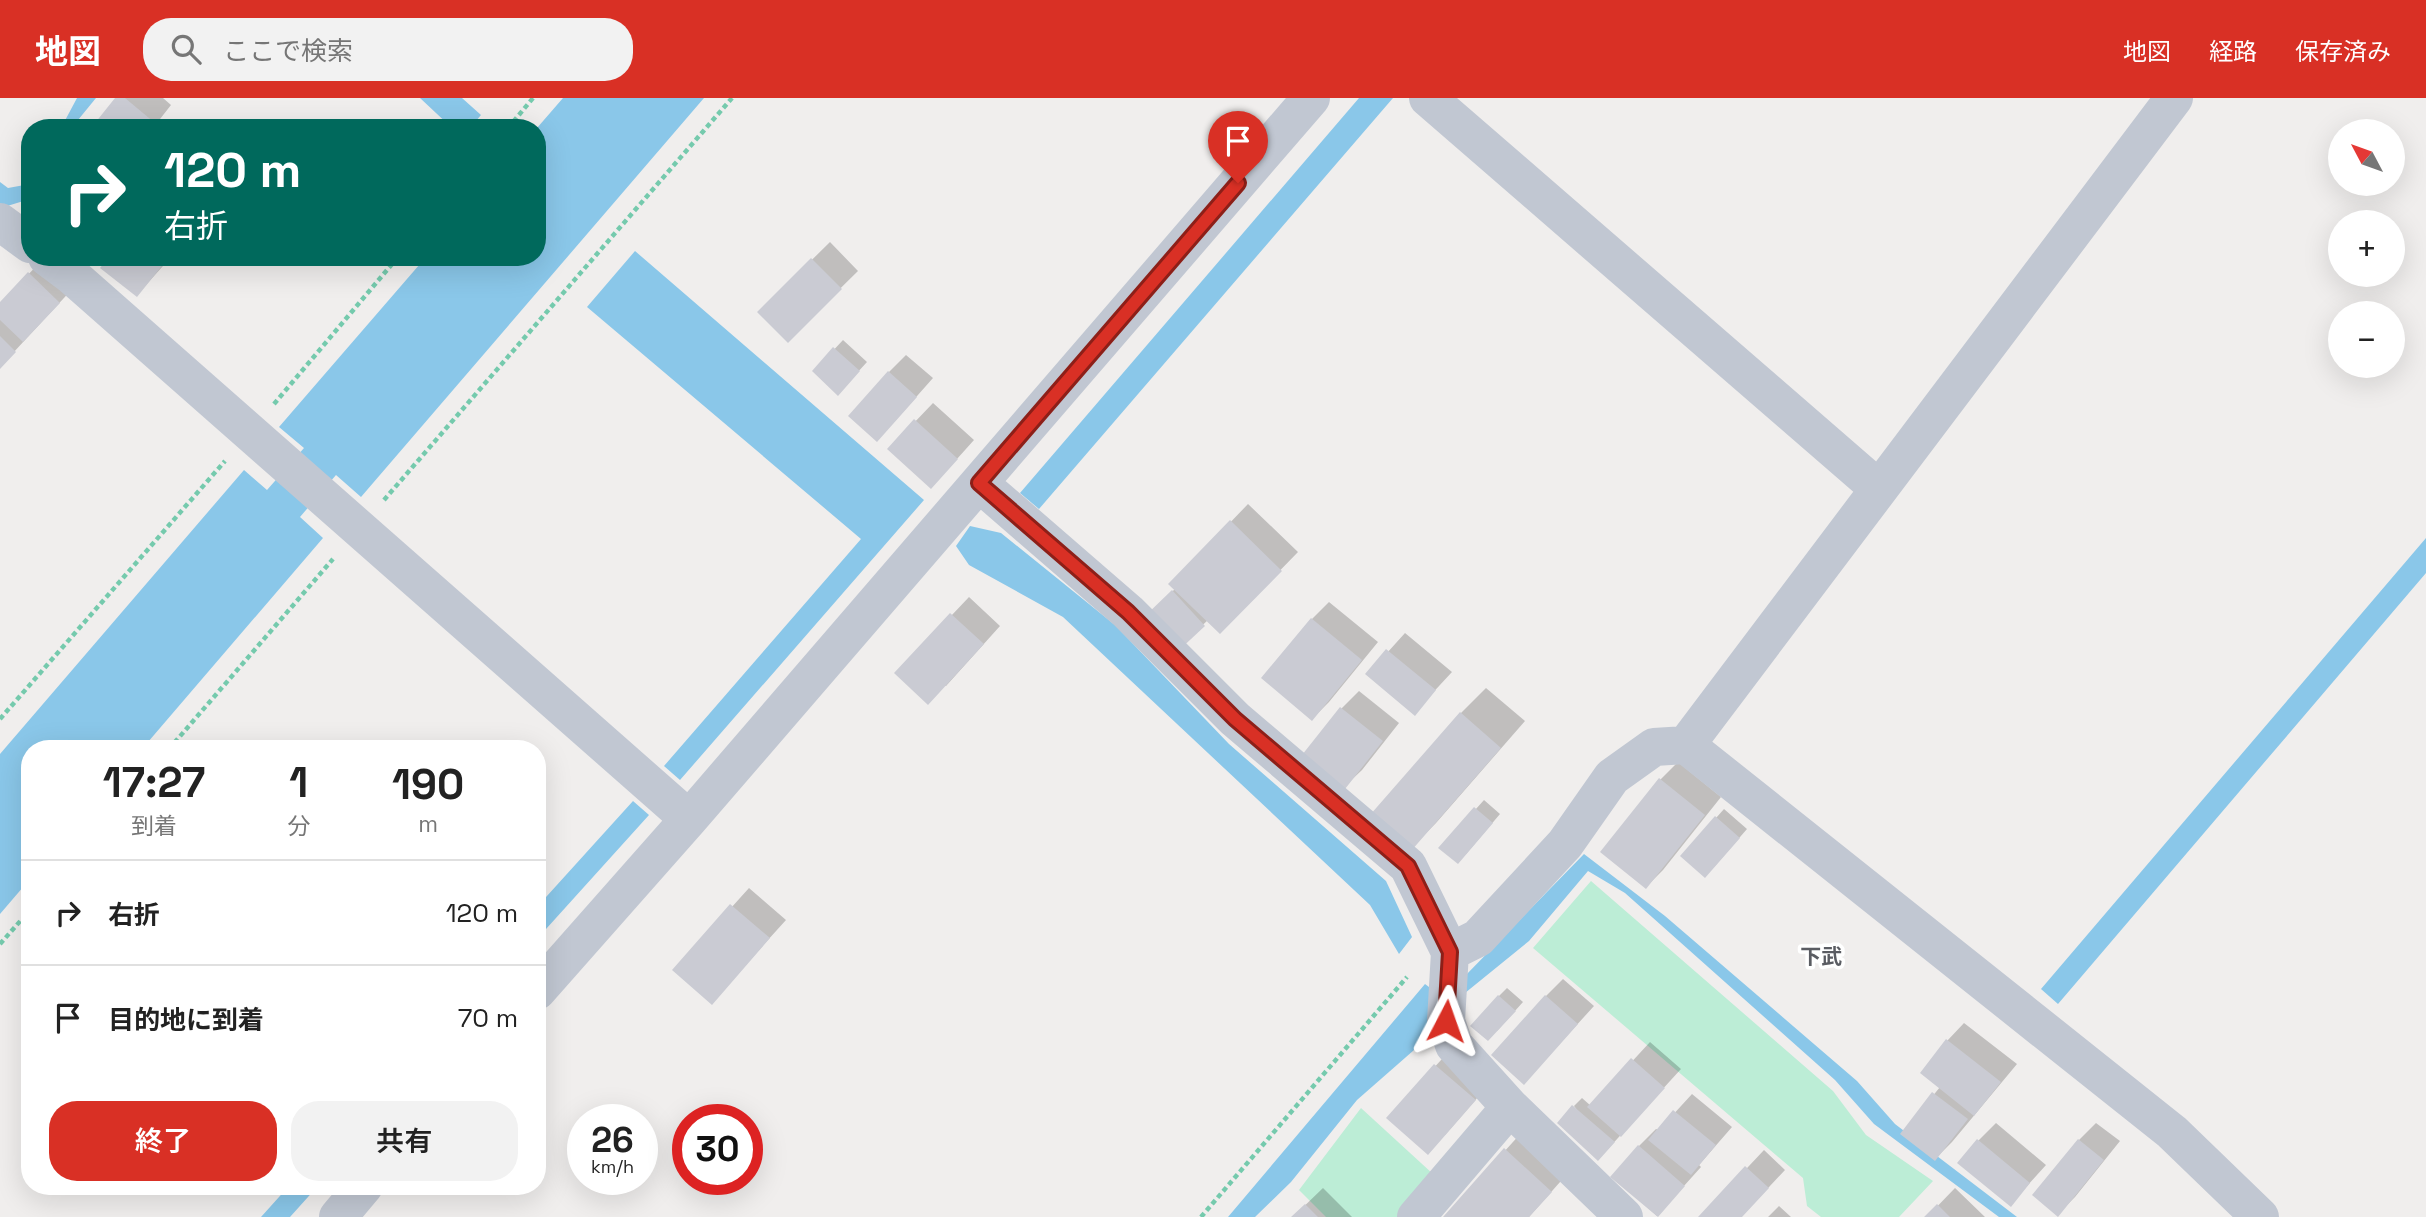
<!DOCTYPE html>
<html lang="ja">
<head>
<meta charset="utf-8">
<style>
  :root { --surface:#fff; --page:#f2f2f2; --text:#222; --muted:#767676; --line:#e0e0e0; --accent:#d93025 }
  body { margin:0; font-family:"Space Grotesk","Noto Sans JP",sans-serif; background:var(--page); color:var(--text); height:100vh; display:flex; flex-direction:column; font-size:26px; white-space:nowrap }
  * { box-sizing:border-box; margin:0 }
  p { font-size:23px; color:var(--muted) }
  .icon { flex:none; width:38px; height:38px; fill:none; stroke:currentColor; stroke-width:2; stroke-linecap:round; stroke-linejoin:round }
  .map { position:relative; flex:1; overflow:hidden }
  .drawer { position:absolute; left:21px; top:642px; width:525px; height:455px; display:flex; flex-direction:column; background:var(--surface); border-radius:28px; box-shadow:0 7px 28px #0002 }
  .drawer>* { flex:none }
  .hud { position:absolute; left:21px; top:21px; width:525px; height:147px; border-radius:28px; box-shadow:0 7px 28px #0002; background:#00695c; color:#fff; overflow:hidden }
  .needle { width:46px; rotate:311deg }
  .controls { position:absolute; left:2328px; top:21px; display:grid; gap:14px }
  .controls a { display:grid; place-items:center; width:77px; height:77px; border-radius:50%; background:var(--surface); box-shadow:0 7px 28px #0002; font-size:35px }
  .speed { position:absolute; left:567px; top:1006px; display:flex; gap:14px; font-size:35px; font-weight:700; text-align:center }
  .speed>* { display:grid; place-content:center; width:91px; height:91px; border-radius:50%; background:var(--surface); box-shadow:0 7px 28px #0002; line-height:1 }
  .speed small { font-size:18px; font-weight:400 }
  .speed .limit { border:10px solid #d22; background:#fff; color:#111 }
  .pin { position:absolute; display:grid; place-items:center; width:60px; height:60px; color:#fff; margin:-72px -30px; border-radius:50% 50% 50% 0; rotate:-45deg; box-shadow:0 0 7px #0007 }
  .pin .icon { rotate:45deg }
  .me { position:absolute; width:77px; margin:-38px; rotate:4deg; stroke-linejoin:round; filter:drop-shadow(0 0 5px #0008) }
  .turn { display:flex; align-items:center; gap:24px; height:147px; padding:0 28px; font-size:32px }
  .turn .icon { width:91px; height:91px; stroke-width:2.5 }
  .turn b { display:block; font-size:49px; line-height:60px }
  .eta { display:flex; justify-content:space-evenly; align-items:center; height:119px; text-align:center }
  .eta b { font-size:42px; font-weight:600; line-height:49px }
  .button { display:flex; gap:14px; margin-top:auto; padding:14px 28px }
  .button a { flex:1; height:80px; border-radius:28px; background:var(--accent); color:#fff; font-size:28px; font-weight:600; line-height:80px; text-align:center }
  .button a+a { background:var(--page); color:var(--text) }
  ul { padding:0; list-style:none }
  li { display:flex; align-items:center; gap:21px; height:105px; padding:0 28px; border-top:2px solid var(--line) }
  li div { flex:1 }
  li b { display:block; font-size:26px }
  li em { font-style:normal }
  header { display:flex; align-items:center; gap:42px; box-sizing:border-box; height:98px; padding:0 35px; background:var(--accent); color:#fff }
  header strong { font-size:33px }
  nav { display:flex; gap:38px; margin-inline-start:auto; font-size:24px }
  .search { width:490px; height:63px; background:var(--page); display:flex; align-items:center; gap:18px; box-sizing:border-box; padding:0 24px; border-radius:28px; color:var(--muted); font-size:26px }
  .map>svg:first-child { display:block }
  .green { fill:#bcedd6 }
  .water { fill:#8ac7e9 }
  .shadow { fill:#0003 }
  .building { fill:#cacbd3 }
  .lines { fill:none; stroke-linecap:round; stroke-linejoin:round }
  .path { stroke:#75caad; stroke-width:4.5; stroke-dasharray:5 3.5; stroke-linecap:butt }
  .minor { stroke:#c1c7d2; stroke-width:38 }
  .route-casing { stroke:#8d1f18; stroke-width:18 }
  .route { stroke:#d93025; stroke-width:12 }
  .labels { text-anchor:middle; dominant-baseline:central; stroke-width:7; stroke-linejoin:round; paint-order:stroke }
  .neighbourhood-label { font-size:21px; font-weight:bold; fill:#5a5c62; stroke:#fff }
</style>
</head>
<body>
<header>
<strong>地図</strong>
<div class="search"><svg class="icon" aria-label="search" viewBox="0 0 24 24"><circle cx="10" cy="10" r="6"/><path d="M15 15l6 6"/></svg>ここで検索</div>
<nav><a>地図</a><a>経路</a><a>保存済み</a></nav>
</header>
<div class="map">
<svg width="2426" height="1119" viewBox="0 0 2426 1119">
  <rect width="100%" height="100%" fill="#f0eeed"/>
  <path class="green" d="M1591 783 1833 993 1866 1037 1933 1083 1899 1119H1821L1807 1108 1803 1080 1533 850Z
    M1361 1010 1433 1076 1398 1119H1326L1299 1092Z"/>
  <path class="water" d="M77 0H96L78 22 76 30H61Z
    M420 0H462L481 17 470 30H452Z
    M563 0H704L361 399 336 377 300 419 323 440 142 651H30V781L0 816V656L244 372 267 392 304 350 279 329 426 159H537V30Z
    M1359 0H1393L1039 411 1020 395Z
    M0 84 8 90 30 86V101L4 109 0 106Z
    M635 153 924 402 680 682 664 668 861 441 587 209Z
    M970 428 1001 435 1115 527 1229 646 1386 783 1412 839 1399 856 1370 807 1063 519 969 467 956 448Z
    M2426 440V475L2058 906 2041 891Z
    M633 703 649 717 537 841V809Z
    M1584 756 1665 818 1857 983 1895 1026 2017 1119H1999L1874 1026 1835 982 1625 795 1588 773 1529 843 1465 895 1464 879Z
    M1425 886 1429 889 1430 938 1357 1002 1291 1084 1255 1119H1228Z
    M288 1089H317L290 1119H261Z"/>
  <path class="shadow" d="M117 0H163L171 7 153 30H94Z
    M830 144 858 173 788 242 759 214Z
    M45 159 76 187 0 269V206Z
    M111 159H171L137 197Z
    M843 242 867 264 846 287 814 273Z
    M906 257 933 280 894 324 889 274Z
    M933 305 974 342 948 371 889 351Z
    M1248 406 1298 454 1220 534 1208 522 1176 552 1145 520 1175 491 1171 486Z
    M969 499 1000 528 946 588 897 575Z
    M1329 504 1378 544 1329 604 1312 621V521Z
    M1405 535 1452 574 1414 615 1368 576Z
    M1486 590 1525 623 1436 725 1411 750 1461 615Z
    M1359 593 1399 625 1362 672 1344 689 1304 657 1342 610Z
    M1678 664 1721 699 1663 772 1646 789 1603 754 1661 681Z
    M1484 702 1500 716 1466 756 1441 750Z
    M1724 711 1747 731 1714 769 1716 720Z
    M749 790 786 822 712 904 675 872Z
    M1563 881 1594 908 1524 985 1546 898Z
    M1507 890 1523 904 1497 933 1499 898Z
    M1964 925 2017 966 1952 1044 1935 1061 1902 1036 1940 989 1947 943Z
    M1650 944 1681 971 1607 1052 1574 1008 1582 1000 1591 1008Z
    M1452 950 1491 984 1445 1037 1388 1020Z
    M1692 996 1732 1029 1699 1067 1701 1069 1657 1118 1613 1079 1639 1048 1656 1031 1659 1032Z
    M1996 1025 2046 1067 2011 1106 1978 1043Z
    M2096 1025 2120 1043 2075 1099 2058 1116 2034 1097 2079 1042Z
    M1522 1034 1568 1075 1529 1119H1445Z
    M1764 1052 1785 1072 1741 1119H1701Z
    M1323 1090 1352 1119H1293L1295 1117Z
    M1955 1090 1985 1119H1927Z
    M1779 1108 1791 1119H1768Z"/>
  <path class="building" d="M115 0H125L155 25 151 30H91Z
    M109 159H169L137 199 100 170Z
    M811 160 842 191 788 245 757 214Z
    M28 174 60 205 23 244 0 222V204Z
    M0 238 16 254 0 271Z
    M833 249 860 273 838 298 812 273Z
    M888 273 917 299 877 344 848 318Z
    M914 321 958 361 931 391 887 351Z
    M1230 422 1282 473 1220 536 1168 486Z
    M1172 492 1205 528 1176 555 1143 520Z
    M950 515 984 546 928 607 894 575Z
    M1311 520 1362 562 1312 623 1261 580Z
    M1386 551 1436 592 1415 618 1365 576Z
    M1340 609 1383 643 1345 691 1302 657Z
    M1460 614 1501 650 1411 753 1370 717Z
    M1659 680 1705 717 1646 791 1600 754Z
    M1474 709 1493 725 1458 766 1438 750Z
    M1715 718 1740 740 1705 780 1680 758Z
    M730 806 770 840 712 907 672 872Z
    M1498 897 1516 913 1488 943 1470 928Z
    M1545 897 1578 926 1524 987 1491 957Z
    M1946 941 2001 984 1974 1018 1920 975Z
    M1631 960 1665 990 1621 1039 1587 1009Z
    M1434 966 1476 1002 1428 1057 1386 1020Z
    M1932 994 1968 1021 1935 1063 1900 1036Z
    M1572 1007 1615 1044 1598 1063 1557 1025Z
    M1673 1012 1716 1047 1691 1077 1648 1042Z
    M1977 1041 2030 1085 2011 1109 1957 1065Z
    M2078 1041 2104 1062 2058 1119 2032 1097Z
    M1638 1047 1685 1088 1658 1119 1610 1079Z
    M1504 1050 1552 1094 1529 1119H1443Z
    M1745 1068 1769 1090 1742 1119H1698Z
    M1305 1106 1318 1119H1291Z
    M1937 1106 1950 1119H1924Z"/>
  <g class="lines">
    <path class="path" d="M508 30 533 0
      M274 306 398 159
      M384 402 732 0
      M0 621 225 363
      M169 651 333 461
      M0 846 30 812
      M1201 1119 1407 879"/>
    <path class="minor" d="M1428 0 1879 391
      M0 124 30 146
      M47 159 71 177 689 721
      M979 385 1128 514 1235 621 1408 768 1450 854 1446 923 1454 947 1510 1009 1624 1119
      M1686 647 2174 0
      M1450 854 1478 840 1565 746 1612 679 1654 649 1686 647 2172 1034 2260 1119
      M537 893 689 721 1311 0
      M338 1119 364 1088
      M1416 1119 1510 1009"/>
  </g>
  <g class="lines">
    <defs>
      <path id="route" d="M1238 85 979 385 1128 514 1235 621 1408 768 1450 854 1446 923"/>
    </defs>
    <use href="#route" class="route-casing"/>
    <use href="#route" class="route"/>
  </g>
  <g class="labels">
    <g class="neighbourhood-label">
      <text x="1821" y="858">下武</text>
    </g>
  </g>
</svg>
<div class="controls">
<a><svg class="needle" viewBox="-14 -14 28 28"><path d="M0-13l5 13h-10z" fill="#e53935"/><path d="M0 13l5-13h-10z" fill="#767676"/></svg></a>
<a>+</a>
<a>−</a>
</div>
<div class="speed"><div>26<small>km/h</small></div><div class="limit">30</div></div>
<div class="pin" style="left:1238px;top:85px;background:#d93025"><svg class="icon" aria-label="arrive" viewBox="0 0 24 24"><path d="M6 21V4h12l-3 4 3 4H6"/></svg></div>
<svg class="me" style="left:1446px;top:923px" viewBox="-20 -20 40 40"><path d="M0-17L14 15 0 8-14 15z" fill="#d93025" stroke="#fff" stroke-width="4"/></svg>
<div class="hud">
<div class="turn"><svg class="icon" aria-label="right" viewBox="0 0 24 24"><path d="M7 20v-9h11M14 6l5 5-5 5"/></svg><div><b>120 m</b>右折</div></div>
</div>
<section class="drawer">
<div class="eta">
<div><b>17:27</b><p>到着</p></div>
<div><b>1</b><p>分</p></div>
<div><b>190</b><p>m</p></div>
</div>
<ul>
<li><svg class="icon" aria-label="right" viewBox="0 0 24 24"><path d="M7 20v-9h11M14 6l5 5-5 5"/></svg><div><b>右折</b></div><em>120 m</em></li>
<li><svg class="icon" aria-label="arrive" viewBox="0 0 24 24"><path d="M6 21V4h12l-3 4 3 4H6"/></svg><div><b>目的地に到着</b></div><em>70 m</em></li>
</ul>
<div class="button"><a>終了</a><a>共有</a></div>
</section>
</div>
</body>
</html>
